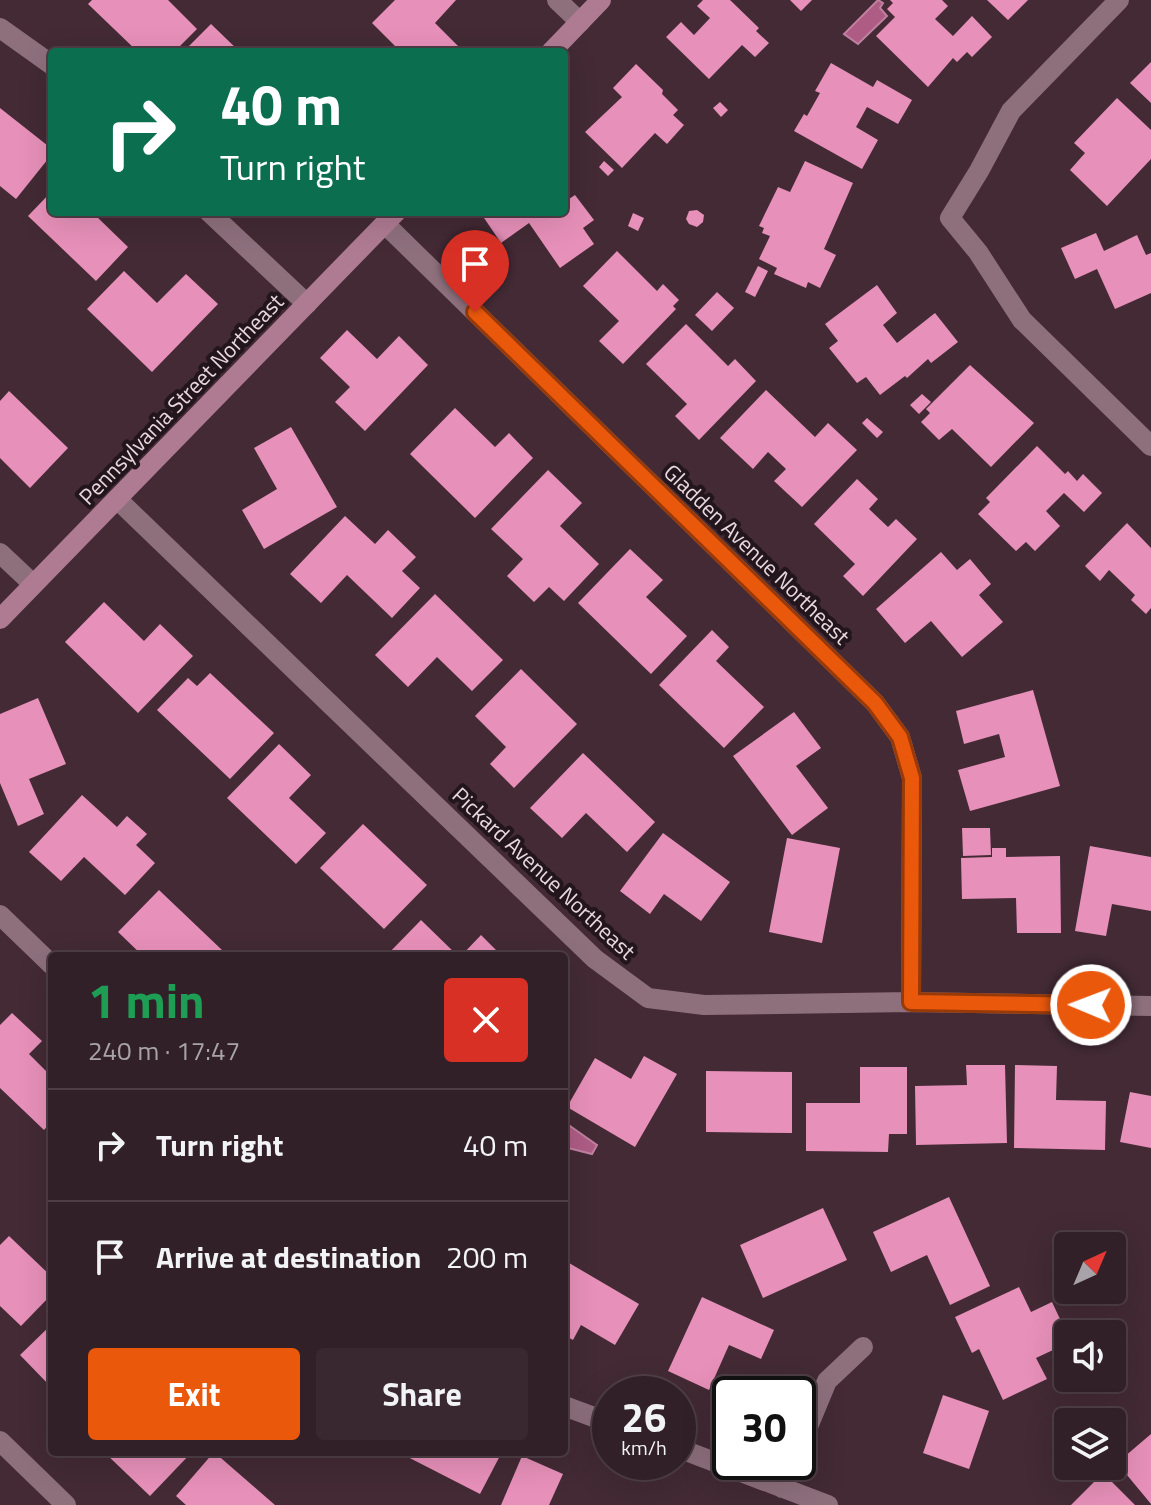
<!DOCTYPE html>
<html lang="en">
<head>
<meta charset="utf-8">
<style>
  :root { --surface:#322028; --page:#3a2830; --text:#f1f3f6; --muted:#a8a3a8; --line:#4d3e45; --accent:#ea580c }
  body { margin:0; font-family:"Titillium Web",sans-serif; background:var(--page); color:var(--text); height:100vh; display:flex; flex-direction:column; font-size:30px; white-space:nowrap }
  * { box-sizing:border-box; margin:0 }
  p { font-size:26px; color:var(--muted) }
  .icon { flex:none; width:44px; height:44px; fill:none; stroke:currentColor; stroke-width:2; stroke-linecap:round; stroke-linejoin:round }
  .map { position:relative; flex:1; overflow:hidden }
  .side { position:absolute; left:48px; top:952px; width:520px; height:504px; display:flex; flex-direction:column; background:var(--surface); border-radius:8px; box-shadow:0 8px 32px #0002,0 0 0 2px var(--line) }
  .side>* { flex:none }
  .top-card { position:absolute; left:48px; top:48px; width:520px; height:168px; border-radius:8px; box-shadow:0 8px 32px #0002,0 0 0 2px var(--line); background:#0b6e4f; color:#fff; overflow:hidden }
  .needle { width:52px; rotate:44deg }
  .buttons { position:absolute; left:1054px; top:1232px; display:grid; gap:16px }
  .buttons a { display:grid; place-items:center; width:72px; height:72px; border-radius:8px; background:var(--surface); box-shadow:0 8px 32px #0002,0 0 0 2px var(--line); font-size:40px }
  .speed { position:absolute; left:592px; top:1376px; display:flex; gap:16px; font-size:40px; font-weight:700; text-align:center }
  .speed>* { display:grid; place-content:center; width:104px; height:104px; border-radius:50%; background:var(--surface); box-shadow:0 8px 32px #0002,0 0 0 2px var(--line); line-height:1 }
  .speed small { font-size:20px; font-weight:400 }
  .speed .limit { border:4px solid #111; border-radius:12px; background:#fff; color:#111 }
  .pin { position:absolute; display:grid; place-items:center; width:68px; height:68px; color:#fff; margin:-82px -34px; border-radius:50% 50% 50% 0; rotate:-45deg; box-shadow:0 0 8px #0007 }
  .pin .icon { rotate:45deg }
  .me { position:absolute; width:88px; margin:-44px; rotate:271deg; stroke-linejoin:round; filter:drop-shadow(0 0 6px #0008) }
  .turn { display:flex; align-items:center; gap:28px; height:168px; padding:0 40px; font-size:36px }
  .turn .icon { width:104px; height:104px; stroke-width:2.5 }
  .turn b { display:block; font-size:56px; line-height:68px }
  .round { display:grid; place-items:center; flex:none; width:84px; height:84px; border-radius:8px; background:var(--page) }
  .headline { display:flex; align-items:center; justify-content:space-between; height:136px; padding:0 40px }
  h1 { font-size:48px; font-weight:700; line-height:60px; color:#1e9e55 }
  .cta { display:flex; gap:16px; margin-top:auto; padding:16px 40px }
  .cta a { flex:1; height:92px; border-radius:8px; background:var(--accent); color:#fff; font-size:32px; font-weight:700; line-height:92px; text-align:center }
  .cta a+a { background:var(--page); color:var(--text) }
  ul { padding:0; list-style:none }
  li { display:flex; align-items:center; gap:24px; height:112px; padding:0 40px; border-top:2px solid var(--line) }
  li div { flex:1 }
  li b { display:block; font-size:30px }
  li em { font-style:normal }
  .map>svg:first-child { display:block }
  .water { fill:#ae5c84; stroke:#c081a0; stroke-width:2 }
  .building { fill:#e790b9 }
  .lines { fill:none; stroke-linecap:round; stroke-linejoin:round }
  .street { stroke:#8e707d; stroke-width:20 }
  .secondary { stroke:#af7b93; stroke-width:20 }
  .route-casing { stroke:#983908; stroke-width:20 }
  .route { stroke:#ea580c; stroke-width:14 }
  .labels { text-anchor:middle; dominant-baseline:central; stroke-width:8; stroke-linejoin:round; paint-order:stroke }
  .street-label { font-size:22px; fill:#ead8e0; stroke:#22161c }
</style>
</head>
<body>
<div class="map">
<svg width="1151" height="1505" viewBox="0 0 1151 1505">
  <rect width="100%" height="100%" fill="#432a35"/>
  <path class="water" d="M878 0 883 3 880 8 887 16 858 44 844 34Z
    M570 1126 597 1145 592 1154 564 1147V1127Z"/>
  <path class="building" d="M92 0H168L197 29 174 52H138L88 4Z
    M395 0H456L435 23 464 52H401L372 23Z
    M703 0H730L759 28 756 31 769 43 755 57 742 45 709 79 666 37 681 22 694 35 710 18 697 6Z
    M790 0H812L801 11Z
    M890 0H942L948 6 935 19 953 36 972 16 992 37 972 57 967 52 957 62 953 58 928 87 876 36 895 17 887 9 893 3Z
    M987 0H1028L1008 20Z
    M211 24 240 52H183Z
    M1151 62V103L1130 83Z
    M831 63 873 87 877 80 912 100 898 124 867 107 856 127 878 140 862 169 794 131 804 114 807 116 820 93 815 91Z
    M636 64 663 90 662 94 678 110 673 115 684 125 667 144 655 133 622 168 585 132 622 97 613 88Z
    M1117 98 1151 130V159L1107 206 1070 170 1085 153 1074 143Z
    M720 102 728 110 721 117 713 108Z
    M0 108 52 149V154L16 199 0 186Z
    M604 161 614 170 608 176 599 167Z
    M805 161 853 183 824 249 836 255 820 288 808 282 806 288 774 274 777 268 759 259 770 236 762 233 764 228 759 226 778 187 790 192Z
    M52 191V212H98L95 215 128 247 96 281 28 216Z
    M575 195 594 220 583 228 594 244 560 268 529 223 501 243 480 212H564V199L566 201Z
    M697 210 704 215 703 222 697 227 689 224 686 219 689 211Z
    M633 213 644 218 638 231 628 226Z
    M1096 233 1104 251 1137 235 1146 255 1151 253V293L1115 309 1097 269 1075 279 1061 248Z
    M617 251 657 291 663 284 679 300 673 306 676 309 623 364 599 341 619 321 583 286Z
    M758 266 768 271 755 297 745 292Z
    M124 271 157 303 186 274 218 304 152 372 87 309Z
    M877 285 897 313 883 325 897 343 935 313 958 342 931 363 928 359 907 378 905 376 880 395 866 377 857 383 829 348 838 341 825 324Z
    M717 292 734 308 712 331 695 315Z
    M686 324 728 366 735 359 756 381 699 440 675 416 687 404 646 364Z
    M347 330 377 359 399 336 428 365 365 431 335 402 350 387 320 358Z
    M970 365 1034 423 991 467 952 429 939 440 921 422 930 413 926 409Z
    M766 390 815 437 828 423 857 450 802 507 774 481 786 469 768 452 753 469 720 438Z
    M9 391 68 448 30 488 0 458V401Z
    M922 394 931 402 919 414 910 405Z
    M455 408 495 447 509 433 533 458 475 518 410 454Z
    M867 418 883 432 877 438 862 423Z
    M291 427 337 507 264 549 242 510 277 489 254 448Z
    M1037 446 1065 474 1068 471 1077 481 1083 474 1102 493 1084 512 1064 493 1046 511 1060 526 1035 551 1026 542 1016 551 978 514 990 502 986 498Z
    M548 470 582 503 560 526 599 564 564 601 549 587 534 602 507 576 523 559 491 529Z
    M857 479 878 499 869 509 888 527 896 519 917 539 863 596 843 576 855 564 814 524Z
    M345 516 375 544 388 530 416 557 402 571 420 588 392 618 347 575 321 603 290 574Z
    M1127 523 1151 548V608L1146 614 1131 600 1135 595 1109 570 1100 581 1085 566Z
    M630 549 663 580 646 597 687 636 651 674 578 603Z
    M941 552 957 570 970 559 991 584 979 595 1003 622 962 657 931 621 905 643 876 609Z
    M435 594 503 660 472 691 437 657 408 687 375 655Z
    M104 602 144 641 160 624 193 656 138 713 65 642Z
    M712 630 729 647 716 661 764 707 724 748 659 685Z
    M521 669 577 724 514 788 490 764 506 747 475 716Z
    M210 673 274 733 230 779 157 710 188 678 197 686Z
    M1033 690 1060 786 970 811 958 770 1005 757 999 734 964 744 956 711Z
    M38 698 66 764 29 779 44 814 18 826 0 783V714Z
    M794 712 821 748 796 766 828 808 792 835 733 756Z
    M279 744 311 775 289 798 326 833 296 864 227 798Z
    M583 753 655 822 627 852 586 813 562 838 530 808Z
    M82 795 117 827 127 816 147 834 136 845 155 863 125 895 84 857 61 881 29 852Z
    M363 824 427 885 384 929 320 868Z
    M962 828H990L991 855 963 856Z
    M663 833 730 882 701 921 664 894 650 914 620 891Z
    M787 838 840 848 822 943 769 932Z
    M1090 846 1151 857V911L1112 904 1106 936 1075 931Z
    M992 848H1006V857L1060 856 1061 933H1017L1016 898 962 899 961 858 992 857Z
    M159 890 222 950 216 956H143L118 932Z
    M421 920 458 956H386Z
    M481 935 502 956H461Z
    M12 1013 42 1041 29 1054 52 1077V1121L44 1130 0 1088V1025Z
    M644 1056 677 1074 635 1147 567 1107 595 1058 631 1079Z
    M966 1065H1005L1007 1143 916 1145 915 1086 967 1085Z
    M1015 1065 1057 1066 1056 1100 1106 1101 1105 1150 1014 1148Z
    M860 1067H907V1134H889L888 1152 806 1151V1103H860Z
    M706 1071 792 1072V1133L706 1132Z
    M1130 1092 1151 1096V1148L1120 1142Z
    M949 1197 990 1286 950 1305 927 1255 891 1272 873 1232Z
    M823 1208 847 1260 763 1298 740 1245Z
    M9 1236 52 1277V1294L21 1326 0 1306V1245Z
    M564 1260 639 1304 615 1345 581 1325 573 1340 564 1335Z
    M1019 1287 1031 1312 1052 1302 1068 1336V1343L1036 1358 1047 1379 1003 1400 979 1349 972 1353 955 1317Z
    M702 1297 774 1330 761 1359 729 1345 709 1390 668 1371Z
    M52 1324V1388L20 1355Z
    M943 1395 989 1411 969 1469 923 1453Z
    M1151 1434V1504L1117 1463Z
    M104 1452H192L150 1496Z
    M214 1452 275 1505H186L176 1496Z
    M398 1452H502L480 1494Z
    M522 1456 563 1474 549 1505H501Z
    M1103 1473 1135 1505H1071Z"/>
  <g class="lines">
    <path class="street" d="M557 0 580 22
      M1119 0 1011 111 979 171 950 218 978 252 1022 320 1151 446
      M0 28 52 65
      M209 212 307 304
      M385 224 875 703 900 737 912 778 911 1002
      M117 499 595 959 648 998 704 1005 911 1002 1151 1006
      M0 553 33 584
      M0 915 52 965
      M564 1406 610 1423
      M0 1441 66 1505
      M678 1448 828 1505
      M798 1451 827 1381 863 1347
      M782 1488 793 1462"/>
    <path class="secondary" d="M551 52 601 0
      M0 619 396 212"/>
  </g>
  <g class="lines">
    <defs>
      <path id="route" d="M475 312 875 703 900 737 912 778 911 1002 1091 1005"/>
    </defs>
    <use href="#route" class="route-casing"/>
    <use href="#route" class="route"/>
  </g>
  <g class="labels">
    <g class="street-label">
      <text transform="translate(181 399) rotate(-46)">Pennsylvania Street Northeast</text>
      <text transform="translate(757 554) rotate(44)">Gladden Avenue Northeast</text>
      <text transform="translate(544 873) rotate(43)">Pickard Avenue Northeast</text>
    </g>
  </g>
</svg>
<div class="buttons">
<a><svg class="needle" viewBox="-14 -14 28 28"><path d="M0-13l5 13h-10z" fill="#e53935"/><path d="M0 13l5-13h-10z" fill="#a8a3a8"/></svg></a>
<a><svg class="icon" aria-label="sound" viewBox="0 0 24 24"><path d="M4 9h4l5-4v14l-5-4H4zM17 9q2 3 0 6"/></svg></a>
<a><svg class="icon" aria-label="layers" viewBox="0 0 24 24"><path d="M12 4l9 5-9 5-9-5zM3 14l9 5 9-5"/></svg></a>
</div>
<div class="speed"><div>26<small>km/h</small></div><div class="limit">30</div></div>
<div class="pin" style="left:475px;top:312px;background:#d93025"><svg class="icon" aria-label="arrive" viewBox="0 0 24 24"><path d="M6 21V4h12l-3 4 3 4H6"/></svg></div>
<svg class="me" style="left:1091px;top:1005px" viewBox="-20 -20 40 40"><circle r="17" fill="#ea580c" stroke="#fff" stroke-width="3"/><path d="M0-11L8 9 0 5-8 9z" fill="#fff"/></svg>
<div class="top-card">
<div class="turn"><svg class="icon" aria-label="right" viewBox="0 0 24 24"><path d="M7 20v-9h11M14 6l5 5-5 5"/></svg><div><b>40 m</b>Turn right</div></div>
</div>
<section class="side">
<div class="headline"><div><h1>1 min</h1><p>240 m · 17:47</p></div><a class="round" style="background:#d93025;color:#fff"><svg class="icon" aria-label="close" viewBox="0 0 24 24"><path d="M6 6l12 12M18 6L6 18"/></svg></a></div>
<ul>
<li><svg class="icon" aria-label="right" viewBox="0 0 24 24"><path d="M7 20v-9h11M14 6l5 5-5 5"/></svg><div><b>Turn right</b></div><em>40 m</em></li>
<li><svg class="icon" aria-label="arrive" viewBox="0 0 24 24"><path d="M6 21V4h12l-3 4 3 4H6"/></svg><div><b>Arrive at destination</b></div><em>200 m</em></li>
</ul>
<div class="cta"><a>Exit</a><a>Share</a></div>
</section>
</div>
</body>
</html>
